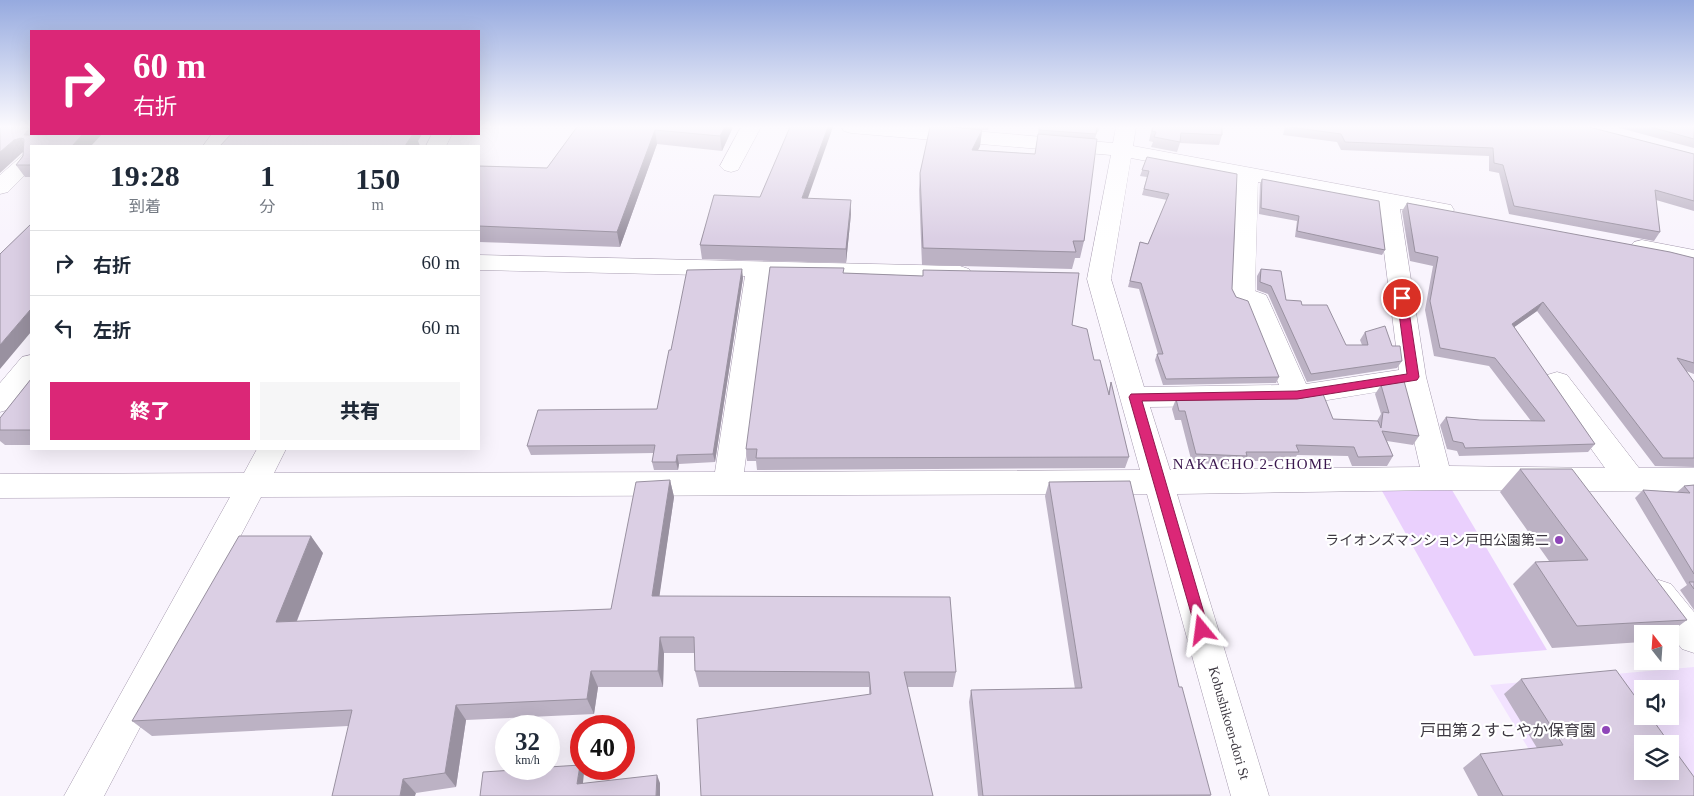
<!DOCTYPE html>
<html lang="ja">
<head>
<meta charset="utf-8">
<style>
  :root { --surface:#fff; --page:#f6f6f7; --text:#1f2937; --muted:#747a83; --line:#e0e1e3; --accent:#db2777 }
  body { margin:0; font-family:"Times New Roman","Noto Sans JP",serif; background:var(--page); color:var(--text); height:100vh; display:flex; flex-direction:column; font-size:19px; white-space:nowrap }
  * { box-sizing:border-box; margin:0 }
  p { font-size:16px; color:var(--muted) }
  .icon { flex:none; width:28px; height:28px; fill:none; stroke:currentColor; stroke-width:2; stroke-linecap:round; stroke-linejoin:round }
  .map { position:relative; flex:1; overflow:hidden }
  .drawer { position:absolute; left:30px; top:145px; width:450px; height:305px; display:flex; flex-direction:column; background:var(--surface); border-radius:0px; box-shadow:0 5px 20px #0002 }
  .drawer>* { flex:none }
  .top-card { position:absolute; left:30px; top:30px; width:450px; height:105px; border-radius:0px; box-shadow:0 5px 20px #0002; background:#db2777; color:#fff; overflow:hidden }
  .needle { width:32px; rotate:343deg }
  .buttons { position:absolute; left:1634px; top:625px; display:grid; gap:10px }
  .buttons a { display:grid; place-items:center; width:45px; height:45px; border-radius:0px; background:var(--surface); box-shadow:0 5px 20px #0002; font-size:25px }
  .speed { position:absolute; left:495px; top:715px; display:flex; gap:10px; font-size:25px; font-weight:700; text-align:center }
  .speed>* { display:grid; place-content:center; width:65px; height:65px; border-radius:50%; background:var(--surface); box-shadow:0 5px 20px #0002; line-height:1 }
  .speed small { font-size:12px; font-weight:400 }
  .speed .limit { border:8px solid #d22; background:#fff; color:#111 }
  .pin { position:absolute; display:grid; place-items:center; width:42px; height:42px; color:#fff; margin:-21px; border:2px solid #fff; border-radius:50%; box-shadow:0 1px 5px #0007 }
  .me { position:absolute; width:55px; margin:-28px; rotate:344deg; stroke-linejoin:round; filter:drop-shadow(0 0 4px #0008) }
  .turn { display:flex; align-items:center; gap:18px; height:105px; padding:0 20px; font-size:22px }
  .turn .icon { width:65px; height:65px; stroke-width:2.5 }
  .turn b { display:block; font-size:35px; line-height:42px }
  .eta { display:flex; justify-content:space-evenly; align-items:center; height:85px; text-align:center }
  .eta b { font-size:30px; font-weight:800; line-height:35px }
  .action { display:flex; gap:10px; margin-top:auto; padding:10px 20px }
  .action a { flex:1; height:58px; border-radius:0px; background:var(--accent); color:#fff; font-size:20px; font-weight:800; line-height:58px; text-align:center }
  .action a+a { background:var(--page); color:var(--text) }
  ul { padding:0; list-style:none }
  li { display:flex; align-items:center; gap:15px; height:65px; padding:0 20px; border-top:1px solid var(--line) }
  li div { flex:1 }
  li b { display:block; font-size:19px }
  li em { font-style:normal }
  .map>svg:first-child { display:block }
  .built { fill:#f2e2ff; fill-rule:evenodd }
  .green { fill:#ead0fd }
  .lines { fill:none; stroke-linecap:round; stroke-linejoin:round }
  .minor-casing { stroke:#a599ae; stroke-width:1 }
  .minor { fill:#fff; fill-rule:evenodd }
  .wall { fill:#bcb2c4 }
  .shaded-wall { fill:#9991a0 }
  .building { fill:#dbcfe4; stroke:#9991a0 }
  .route { fill:#db2777; stroke:#8e194d }
  .poi-dot { fill:#8f46b9; stroke:#fff; stroke-width:2 }
  .labels { text-anchor:middle; dominant-baseline:central; stroke-width:4.5; stroke-linejoin:round; paint-order:stroke }
  .poi-label { font-size:14px; fill:#3d3841; stroke:#fff; text-anchor:end }
  .street-label { font-size:14px; fill:#3d3841; stroke:#fff }
  .neighbourhood-label { font-size:15px; letter-spacing:1px; fill:#3a174e; stroke:#fff }
  .near-poi-label { font-size:16px; fill:#3d3841; stroke:#fff; text-anchor:end }
</style>
</head>
<body>
<div class="map">
<svg width="1694" height="796" viewBox="0 0 1694 796">
  <rect width="100%" height="100%" fill="#f9f4fd"/>
  <path class="built" d="M1694 667V796H1557L1490 685ZM1642 689H1670V716H1642ZM1642 744H1670V771H1642Z"/>
  <path class="green" d="M1452 490 1547 650 1474 656 1382 491Z"/>
  <g class="lines">
    <defs>
      <path id="minor" d="M741 127H761L738 170 731 172 724 170 720 166Z
        M841 127H927L1113 143 1116 127H1136L1133 146 1451 205 1454 210 1451 215 1443 217 1400 209 1426 377 1449 466 1605 468 1543 382 1547 375 1557 372 1567 375 1639 468H1694V492L1437 490 1177 494 1269 796H1231L1147 494 261 497 104 796H64L230 497 0 498V474L244 473 257 449H286L274 473 715 472 745 276 479 270V255L960 266 969 269 972 274 969 279 960 282 769 277 744 472 1140 470 1087 279 1111 155 851 133 844 131ZM1131 158 1237 178 1231 295 1234 301 1247 306 1279 385 1144 387 1111 279ZM1258 182 1378 204 1399 370 1306 384 1269 301 1266 295 1255 291ZM1402 388 1420 467 1170 470 1150 407 1297 405Z
        M212 134H233L224 146H203Z
        M432 134H452L446 146H426Z
        M31 152V169L8 192 0 194V175L24 154Z
        M1642 240 1694 250V264L1634 252 1630 247 1634 242Z
        M31 355V382L10 409 0 412V383L22 357Z
        M1659 580 1671 584 1694 612V653L1682 649 1647 604 1643 594 1647 584Z"/>
    </defs>
    <use href="#minor" class="minor-casing"/>
    <use href="#minor" class="minor"/>
  </g>
  <path class="wall" d="M0 127 31 134H44L31 146V177H25L16 165 23 156V152Z
    M577 127H733L722 151 657 144 620 247 479 242V166L547 168Z
    M930 127H990L988 130H982L980 146 978 150 1035 154 1039 127H1100L1098 132H1097L1095 139 1084 241 1080 258H1075L1072 269 922 265 919 190 920 173Z
    M1152 127H1222V135L1219 145 1180 143 1177 152 1151 147 1153 142 1149 141Z
    M1285 127H1589L1694 154V211L1656 200 1660 232 1654 241 1509 214 1499 173 1489 171V156L1341 150 1337 142 1283 135Z
    M1616 127H1694V148Z
    M1147 157 1232 289 1279 377 1276 383 1163 385 1155 360 1157 354H1158L1139 289 1128 287 1140 242 1148 244 1167 200 1142 195 1147 177 1140 176Z
    M1262 179 1385 250 1382 255 1295 237 1297 221 1259 214 1260 184Z
    M807 199 851 200V214L846 263 702 259 700 245Z
    M1407 203 1694 258V374L1686 371 1694 382V467L1655 466 1537 311 1514 327 1595 444 1588 452 1459 456 1457 451 1447 449 1440 425 1446 417 1480 420 1531 421 1489 366 1434 356 1425 310 1433 266 1410 261 1402 211Z
    M1261 269 1286 300 1302 305 1346 345H1362L1360 340 1365 332 1392 346 1402 361 1397 368 1307 382 1268 294 1257 290V276Z
    M923 270 1072 325 1094 360 1108 393 1111 382 1129 457 1125 468 757 470 756 461H747L746 449 844 273 923 276Z
    M743 278 715 462 679 464 678 470H654L652 462 654 453 531 455 527 446 657 409 671 350Z
    M31 379V445H5L0 441V418Z
    M1381 385 1419 436 1413 445 1387 441 1393 456 1387 466H1352L1348 456 1297 455 1293 461H1245L1243 465 1192 463 1181 420H1175L1172 409 1176 399 1333 419 1377 421 1381 414 1375 394Z
    M1520 469 1687 620 1668 634H1642V642L1552 648 1513 584 1535 562 1549 561 1500 492Z
    M670 480 674 497 659 596 956 672 953 687H908L869 694V687H699L695 671 694 653H664L663 687H598L594 714 466 720 456 787 416 793 348 726 152 736 132 721 323 553 297 621 611 609Z
    M1049 482 1211 795 1210 796H978L969 702 971 690 1075 689 1045 496Z
    M1694 485V610L1680 590 1687 585 1635 498 1643 490 1677 492 1684 486Z
    M1521 679 1694 796H1478L1463 768 1480 754 1537 748 1504 694Z"/>
  <path class="shaded-wall" d="M30 127H31V134H44L34 146 24 135Z
    M725 127H733L722 151 720 136Z
    M828 127H833L803 212 802 198Z
    M655 130 657 144 620 247 617 232Z
    M982 130 980 146 970 166 972 150Z
    M83 134H102L91 146H72Z
    M410 134H422L418 141 420 146H405Z
    M21 138 30 150 23 152 0 173V152L14 140Z
    M851 200V214L846 263V249Z
    M742 269 743 278 715 462 713 454Z
    M1543 302 1537 311 1506 333 1512 324Z
    M30 310 31 311V332L0 369V345Z
    M677 455 679 464 678 470 676 462Z
    M670 480 674 497 657 613 652 596Z
    M311 536 323 553 290 638 276 622Z
    M660 637 664 653 663 687 658 671Z
    M591 671 598 687 594 714 587 699Z
    M456 705 466 720 456 787 445 773Z
    M580 765 581 769H582L584 773 582 792 577 784Z
    M657 775 660 783V796H656Z
    M403 779 416 793 415 796H400Z"/>
  <path class="building" d="M0 127H30L24 135H47L49 134H83L72 146H31V165H16L23 156 24 139 21 138 14 140 0 152Z
    M577 127H725L720 136 655 130 617 232 479 226V166L547 168Z
    M790 127H828L802 198 851 200 846 249 700 245 714 195 760 197Z
    M930 127H952L982 130 972 150 1035 154 1038 134 1097 139 1084 241H1073L1076 252 923 248 920 173Z
    M1039 127H1097L1096 134 1039 130Z
    M1153 127H1222V135L1181 133 1180 142 1154 137 1156 132 1152 131Z
    M1290 127H1589L1694 154V201L1655 190 1660 232 1514 206 1503 165 1494 163 1493 148 1345 142 1341 134Z
    M1651 127H1694V139Z
    M231 134H413L405 146H220Z
    M1147 157 1237 174 1232 289 1236 297 1248 301 1279 377 1166 379 1157 354H1163L1141 283 1130 281 1140 242 1148 244 1169 194 1144 189 1149 171 1142 170Z
    M1262 179 1379 201 1385 250 1297 231 1299 216 1261 208Z
    M1407 203 1670 252 1694 258V363L1677 358 1694 382V458H1663L1543 302 1512 324 1595 444 1465 448 1463 443 1453 441 1446 417 1480 420 1545 421 1495 358 1440 348 1430 301 1438 257 1415 252Z
    M31 224V310H30L0 345V254Z
    M770 267 844 268 843 273 923 276V270L1079 273 1072 325 1087 329 1094 360H1100L1109 395 1111 382 1129 457 756 458 757 449H746Z
    M742 269 713 454 677 455 676 462H652L655 445 527 446 538 410 657 409 669 350H671L687 270Z
    M1261 269 1281 271 1286 300 1301 301 1302 305H1327L1346 345H1368L1365 332 1385 326 1392 346H1400L1402 361 1311 374 1271 286 1260 282Z
    M31 379V430H0V418Z
    M1404 381 1419 436 1382 431 1393 456 1358 457 1354 447 1296 445 1299 452H1246L1247 456 1196 454 1185 411H1179L1176 399 1302 398 1323 394 1333 419 1378 421 1381 428 1383 412 1389 413 1381 385Z
    M1520 469H1572L1687 620 1577 626 1535 562 1588 560Z
    M670 480 652 596 950 597 956 672H904L933 796H701L697 719 871 694 869 672 695 671 694 637H660L658 671H591L587 699 456 705 445 773 403 779 400 796H332L352 710 132 721 239 536H311L276 622 611 609 636 482Z
    M1130 481 1179 687H1182L1211 795 983 796 971 690 1082 688 1049 482Z
    M1694 485V574L1643 490 1690 493 1684 486Z
    M1689 582H1694V589Z
    M1616 670 1642 706V716H1650L1670 744H1642V771H1670V744L1694 777V796H1503L1480 754 1563 745 1521 679Z
    M580 765 577 784 657 775 656 796H480L483 772 530 769H549V767Z"/>
  <linearGradient id="sky" x2="0" y2="1"><stop stop-color="#96aadf"/><stop offset="0.53" stop-color="#fcfafe"/><stop offset="1" stop-color="#fcfafe" stop-opacity="0"/></linearGradient>
  <rect width="1694" height="239" fill="url(#sky)"/>
  <path class="route" d="M1402 295 1407 298 1419 377 1417 380 1297 399 1142 401 1209 630 1207 634 1202 636 1197 634 1129 397 1131 394 1297 391 1407 374 1397 298Z"/>
  <g class="poi-dot">
    <circle cx="1559" cy="540" r="5"/>
    <circle cx="1606" cy="730" r="5"/>
  </g>
  <g class="labels">
    <g class="poi-label">
      <text x="1549" y="540">ライオンズマンション戸田公園第二</text>
    </g>
    <g class="street-label">
      <text transform="translate(1229 723) rotate(74)">Kobushikoen-dori St</text>
    </g>
    <g class="neighbourhood-label">
      <text x="1253" y="464">NAKACHO 2-CHOME</text>
    </g>
    <g class="near-poi-label">
      <text x="1596" y="730">戸田第２すこやか保育園</text>
    </g>
  </g>
</svg>
<div class="buttons">
<a><svg class="needle" viewBox="-14 -14 28 28"><path d="M0-13l5 13h-10z" fill="#e53935"/><path d="M0 13l5-13h-10z" fill="#747a83"/></svg></a>
<a><svg class="icon" aria-label="sound" viewBox="0 0 24 24"><path d="M4 9h4l5-4v14l-5-4H4zM17 9q2 3 0 6"/></svg></a>
<a><svg class="icon" aria-label="layers" viewBox="0 0 24 24"><path d="M12 4l9 5-9 5-9-5zM3 14l9 5 9-5"/></svg></a>
</div>
<div class="speed"><div>32<small>km/h</small></div><div class="limit">40</div></div>
<div class="pin" style="left:1402px;top:298px;background:#d93025"><svg class="icon" aria-label="arrive" viewBox="0 0 24 24"><path d="M6 21V4h12l-3 4 3 4H6"/></svg></div>
<svg class="me" style="left:1202px;top:630px" viewBox="-20 -20 40 40"><path d="M0-17L14 15 0 8-14 15z" fill="#db2777" stroke="#fff" stroke-width="4"/></svg>
<div class="top-card">
<div class="turn"><svg class="icon" aria-label="right" viewBox="0 0 24 24"><path d="M7 20v-9h11M14 6l5 5-5 5"/></svg><div><b>60 m</b>右折</div></div>
</div>
<section class="drawer">
<div class="eta">
<div><b>19:28</b><p>到着</p></div>
<div><b>1</b><p>分</p></div>
<div><b>150</b><p>m</p></div>
</div>
<ul>
<li><svg class="icon" aria-label="right" viewBox="0 0 24 24"><path d="M7 20v-9h11M14 6l5 5-5 5"/></svg><div><b>右折</b></div><em>60 m</em></li>
<li><svg class="icon" aria-label="left" viewBox="0 0 24 24"><path d="M17 20v-9H6M10 6l-5 5 5 5"/></svg><div><b>左折</b></div><em>60 m</em></li>
</ul>
<div class="action"><a>終了</a><a>共有</a></div>
</section>
</div>
</body>
</html>
